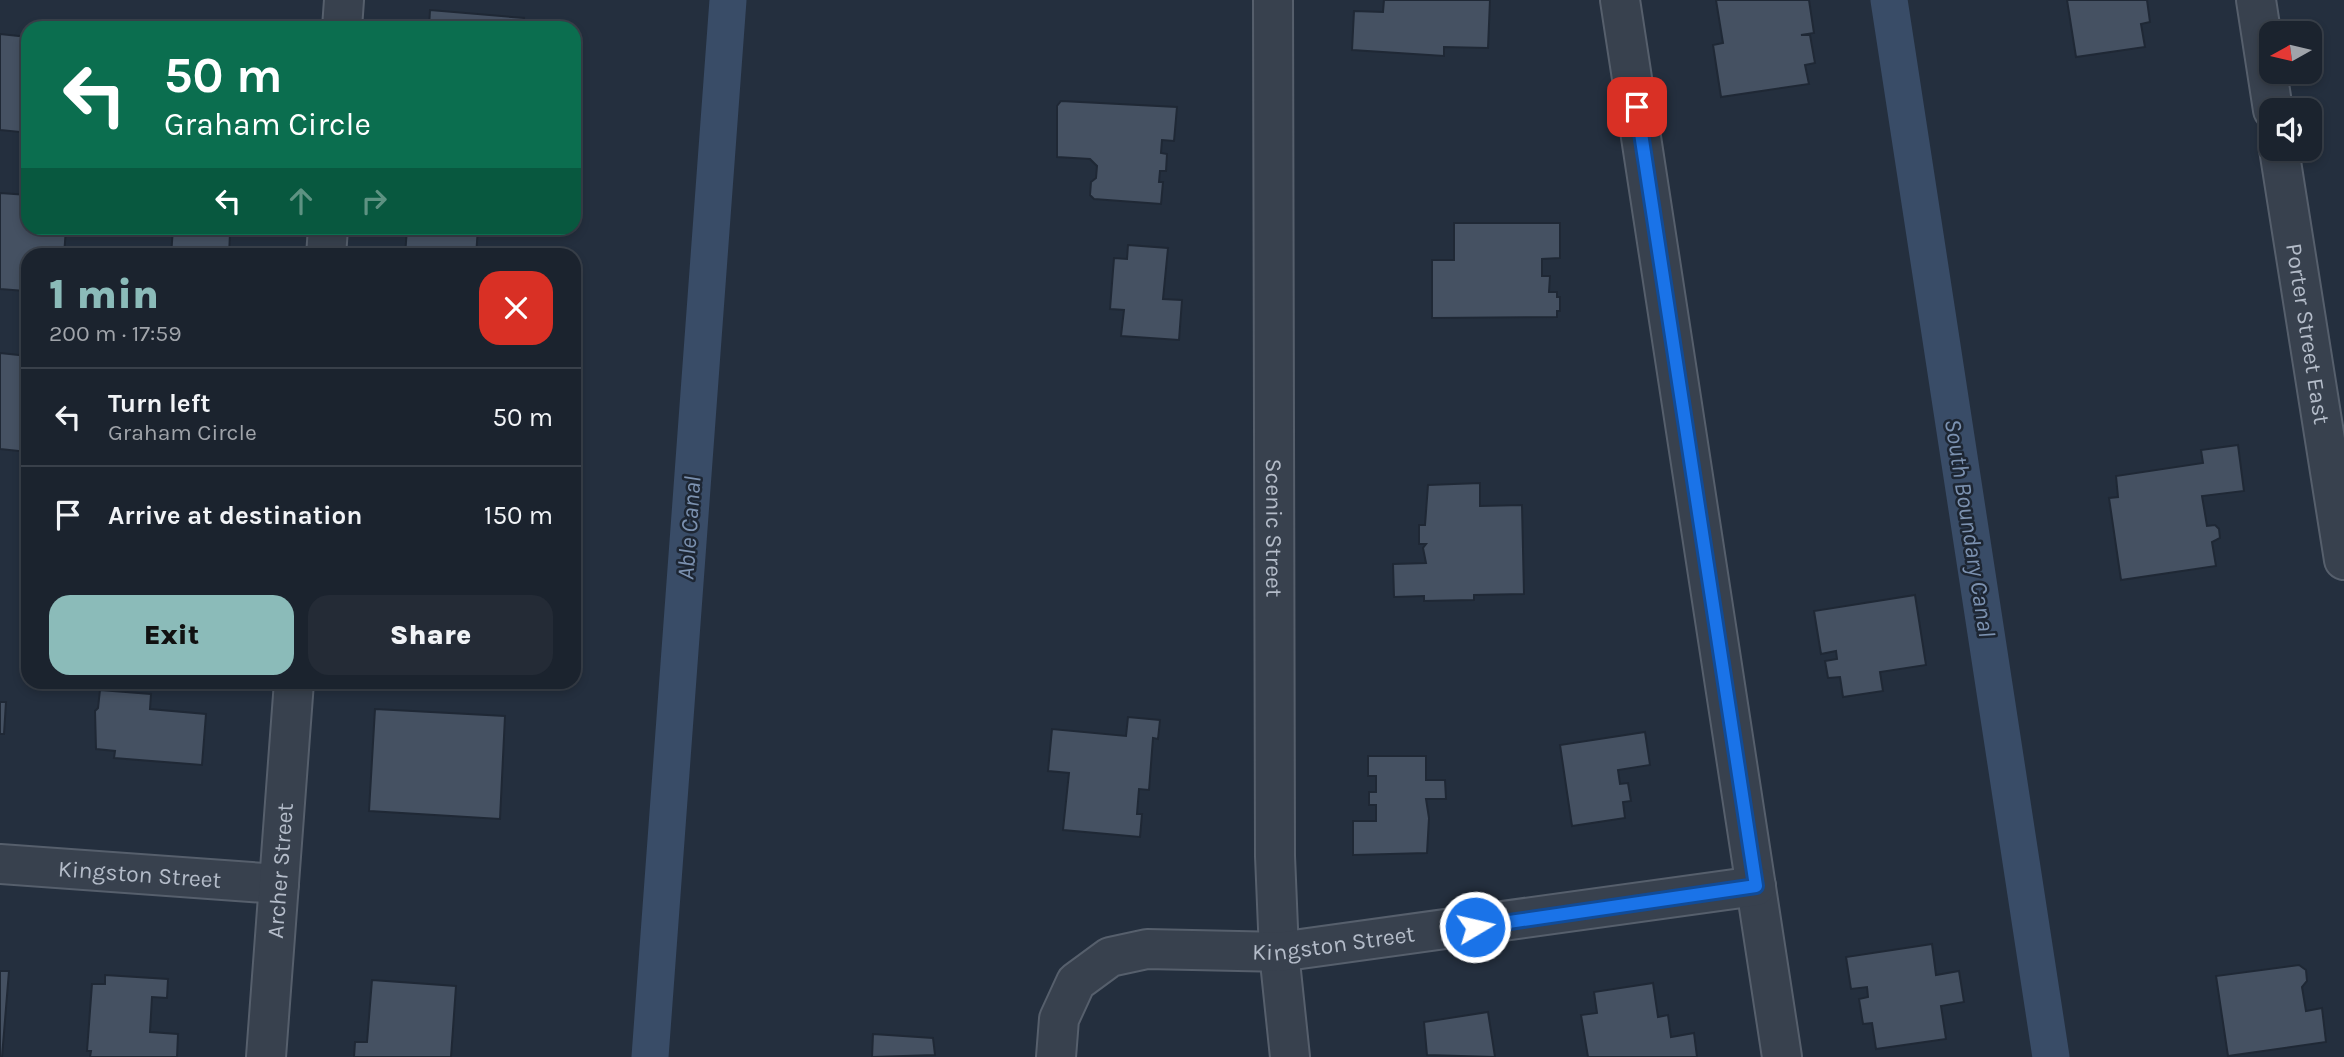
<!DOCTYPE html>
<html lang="en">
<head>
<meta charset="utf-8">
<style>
  :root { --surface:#1b232e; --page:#242b36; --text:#f1f3f6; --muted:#a0a4aa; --line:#39404a; --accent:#8bbbb9 }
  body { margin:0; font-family:Karla,sans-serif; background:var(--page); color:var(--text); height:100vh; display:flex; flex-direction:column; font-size:26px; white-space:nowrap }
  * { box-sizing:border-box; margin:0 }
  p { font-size:23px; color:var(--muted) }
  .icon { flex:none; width:38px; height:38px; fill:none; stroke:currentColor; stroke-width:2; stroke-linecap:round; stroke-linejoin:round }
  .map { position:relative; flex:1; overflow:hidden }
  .sheet { position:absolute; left:21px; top:248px; width:560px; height:441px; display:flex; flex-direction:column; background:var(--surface); border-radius:21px; box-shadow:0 4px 10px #0003,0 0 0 2px var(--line) }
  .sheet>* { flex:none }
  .hud { position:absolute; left:21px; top:21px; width:560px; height:214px; border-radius:21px; box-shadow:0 4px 10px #0003,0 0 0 2px var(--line); background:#0b6e4f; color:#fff; overflow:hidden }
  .needle { width:46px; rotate:262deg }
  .buttons { position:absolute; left:2259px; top:21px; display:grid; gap:14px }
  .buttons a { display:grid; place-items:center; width:63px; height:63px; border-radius:14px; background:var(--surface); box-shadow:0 4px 10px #0003,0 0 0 2px var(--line); font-size:35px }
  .pin { position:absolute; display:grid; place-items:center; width:60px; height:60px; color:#fff; margin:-30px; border-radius:14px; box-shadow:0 4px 10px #0006 }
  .me { position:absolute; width:77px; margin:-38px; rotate:81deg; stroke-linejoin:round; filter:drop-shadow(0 0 5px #0008) }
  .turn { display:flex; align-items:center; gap:24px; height:147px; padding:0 28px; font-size:32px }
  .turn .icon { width:91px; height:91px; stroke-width:2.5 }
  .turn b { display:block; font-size:49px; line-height:60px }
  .lanes { display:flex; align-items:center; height:66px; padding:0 28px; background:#0003; justify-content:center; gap:35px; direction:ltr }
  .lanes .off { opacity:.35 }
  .round { display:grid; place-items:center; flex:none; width:74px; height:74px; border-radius:21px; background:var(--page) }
  .overview { display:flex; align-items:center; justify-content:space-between; height:119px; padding:0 28px }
  h1 { font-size:42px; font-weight:800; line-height:52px; color:var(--accent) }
  .action { display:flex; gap:14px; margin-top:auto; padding:14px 28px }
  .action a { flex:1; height:80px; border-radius:21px; background:var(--accent); color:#111; font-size:28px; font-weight:800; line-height:80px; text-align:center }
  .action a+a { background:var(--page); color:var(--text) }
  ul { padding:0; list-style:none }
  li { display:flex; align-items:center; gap:21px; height:98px; padding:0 28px; border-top:2px solid var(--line) }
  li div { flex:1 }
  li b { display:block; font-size:26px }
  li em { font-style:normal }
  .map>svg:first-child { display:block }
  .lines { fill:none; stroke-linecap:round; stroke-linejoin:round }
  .canal { stroke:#394c67; stroke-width:37 }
  .building { fill:#455162; stroke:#1f2835; stroke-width:2 }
  .minor-casing { stroke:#565f6c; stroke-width:42 }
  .minor { stroke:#38414e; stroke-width:38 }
  .route-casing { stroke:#114b97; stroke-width:18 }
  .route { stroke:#1a73e8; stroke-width:12 }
  .labels { text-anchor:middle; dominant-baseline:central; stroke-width:5; stroke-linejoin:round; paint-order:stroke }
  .street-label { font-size:23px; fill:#b4bcc9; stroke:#1d2633 }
  .water-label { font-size:24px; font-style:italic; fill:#7c92b1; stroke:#1d2633 }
</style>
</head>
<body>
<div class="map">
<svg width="2344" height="1057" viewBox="0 0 2344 1057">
  <rect width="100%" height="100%" fill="#242f3e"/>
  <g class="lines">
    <path class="canal" d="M1889 0 2051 1057
      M650 1057 728 0"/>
  </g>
  <path class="building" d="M1384 0H1490L1488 48 1444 47V56L1352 50 1354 11 1383 12Z
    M1716 0H1809L1814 33 1801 35H1810L1815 63 1805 65 1809 84 1721 97 1713 45 1723 43Z
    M2067 0H2147L2150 22 2141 24 2145 47 2076 57Z
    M430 10 524 18 523 28H429Z
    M0 34 28 37V104H22L20 132 0 130Z
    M1061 101 1177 107 1174 141 1162 140 1161 153 1167 154 1166 171H1160L1159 182H1163L1161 204 1094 199 1090 195 1091 182 1096 178 1097 166 1090 159 1057 157V106Z
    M0 193 28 195V228H66L64 256H28L25 291 0 289Z
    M1454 223H1560V258L1542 259V276H1550L1549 292H1557V297H1560V311H1557V317L1432 318V260H1454Z
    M173 228H237V234L230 233 229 256H171Z
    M407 228H478L476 256H405Z
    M1128 245 1168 248 1163 299 1182 300 1179 340 1121 336 1124 310 1110 309 1114 258 1127 259Z
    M0 353 28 356V452L0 449Z
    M2238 445 2244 491 2202 496 2207 526 2215 525 2219 529 2220 538 2212 542 2216 566 2121 580 2109 498 2118 497 2116 476 2203 463 2201 450Z
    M1480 483V506L1522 505 1524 594 1474 595V600L1424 601V596L1394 597 1393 564 1426 563 1423 548 1426 544H1419V525H1425L1428 485Z
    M1915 595 1926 665 1880 672 1883 691 1843 697 1840 677 1828 678 1825 661 1837 659 1836 651 1821 654 1814 611Z
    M100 690 151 694 150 709 206 714 202 765 114 758 115 751 96 749 95 711 98 708Z
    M0 702H6L4 734H0Z
    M375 709 505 716 500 819 369 811Z
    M1128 717 1160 720 1158 739 1153 738 1149 790 1139 789 1137 814H1142L1140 837 1063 830 1069 773 1048 771 1052 729 1126 736Z
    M1645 732 1650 765 1618 770 1620 784 1628 783 1631 801 1623 802 1625 818 1572 826 1560 745Z
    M1368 756H1426V780H1445L1446 799H1426L1429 818 1427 853 1353 855V821H1376V805H1369V792H1376V776H1368Z
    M1932 944 1936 975 1959 971 1964 1002 1941 1006 1946 1039 1876 1049 1872 1023 1863 1024 1859 999 1868 997 1867 987 1851 989 1846 957Z
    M2299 965 2306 970 2307 981 2302 987 2306 1011 2322 1008 2326 1042 2228 1056 2216 976Z
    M0 971H9L2 1057H0Z
    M105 975 168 979 167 998 152 997 150 1032 178 1034 177 1057H90L91 1051H87L92 984H105Z
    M372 980 456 986 451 1057H354L355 1042H367Z
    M1653 983 1658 1017 1668 1015 1671 1037 1694 1033 1697 1057H1588L1581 1015 1597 1013 1594 992Z
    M1488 1012 1495 1057 1427 1055 1424 1022Z
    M873 1034 933 1038 935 1055 872 1057Z"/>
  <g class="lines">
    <defs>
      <g id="minor">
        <path id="s1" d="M1273 0 1275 856 1279 952 1290 1057"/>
        <path d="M1620 0 1782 1057"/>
        <path d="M2256 0 2273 110"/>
        <path d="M342 28 344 0"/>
        <path id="s2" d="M2279 149 2344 560"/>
        <path d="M326 256 328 228"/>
        <path id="s3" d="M0 864 279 884"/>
        <path id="s4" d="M266 1057 294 682"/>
        <path id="s5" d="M1056 1057 1059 1019 1076 982 1110 957 1147 949 1279 952 1756 886"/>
      </g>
    </defs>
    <use href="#minor" class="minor-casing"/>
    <use href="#minor" class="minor"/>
  </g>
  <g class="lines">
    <defs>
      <path id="route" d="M1475 927 1756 886 1637 107"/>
    </defs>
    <use href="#route" class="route-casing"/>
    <use href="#route" class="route"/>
  </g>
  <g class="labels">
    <g class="street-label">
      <text stroke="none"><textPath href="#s2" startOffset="187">Porter Street East</textPath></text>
      <text stroke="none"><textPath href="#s1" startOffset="528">Scenic Street</textPath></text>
      <text stroke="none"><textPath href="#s4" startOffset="187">Archer Street</textPath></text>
      <text stroke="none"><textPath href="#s3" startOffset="140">Kingston Street</textPath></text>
      <text stroke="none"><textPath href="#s5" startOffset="346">Kingston Street</textPath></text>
    </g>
    <g class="water-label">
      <text transform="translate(689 528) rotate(-86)">Able Canal</text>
      <text transform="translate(1970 528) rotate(81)">South Boundary Canal</text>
    </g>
  </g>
</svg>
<div class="buttons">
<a><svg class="needle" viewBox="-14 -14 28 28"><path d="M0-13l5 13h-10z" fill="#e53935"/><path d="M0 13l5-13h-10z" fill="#a0a4aa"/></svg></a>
<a><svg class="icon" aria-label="sound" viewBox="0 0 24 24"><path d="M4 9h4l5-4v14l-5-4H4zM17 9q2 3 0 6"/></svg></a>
</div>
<div class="pin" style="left:1637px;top:107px;background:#d93025"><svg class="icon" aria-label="arrive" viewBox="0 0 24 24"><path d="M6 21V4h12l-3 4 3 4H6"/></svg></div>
<svg class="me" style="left:1475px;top:927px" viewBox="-20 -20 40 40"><circle r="17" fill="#1a73e8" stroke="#fff" stroke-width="3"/><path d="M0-11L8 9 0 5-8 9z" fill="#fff"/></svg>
<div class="hud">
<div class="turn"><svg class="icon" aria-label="left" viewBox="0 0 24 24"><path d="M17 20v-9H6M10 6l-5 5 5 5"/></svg><div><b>50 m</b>Graham Circle</div></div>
<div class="lanes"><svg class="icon" aria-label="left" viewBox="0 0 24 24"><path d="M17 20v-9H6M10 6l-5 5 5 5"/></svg><svg class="icon off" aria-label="ahead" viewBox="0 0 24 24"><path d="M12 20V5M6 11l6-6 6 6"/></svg><svg class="icon off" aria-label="right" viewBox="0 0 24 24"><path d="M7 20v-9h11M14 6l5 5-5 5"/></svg></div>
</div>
<section class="sheet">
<div class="overview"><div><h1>1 min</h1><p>200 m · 17:59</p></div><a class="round" style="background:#d93025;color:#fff"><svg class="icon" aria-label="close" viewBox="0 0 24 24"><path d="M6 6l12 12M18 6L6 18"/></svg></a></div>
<ul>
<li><svg class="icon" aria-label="left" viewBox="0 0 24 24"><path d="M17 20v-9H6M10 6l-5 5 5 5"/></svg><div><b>Turn left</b><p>Graham Circle</p></div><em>50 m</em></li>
<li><svg class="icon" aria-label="arrive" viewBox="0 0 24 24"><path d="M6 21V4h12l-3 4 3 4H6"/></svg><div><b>Arrive at destination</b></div><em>150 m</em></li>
</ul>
<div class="action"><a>Exit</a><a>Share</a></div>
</section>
</div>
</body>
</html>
